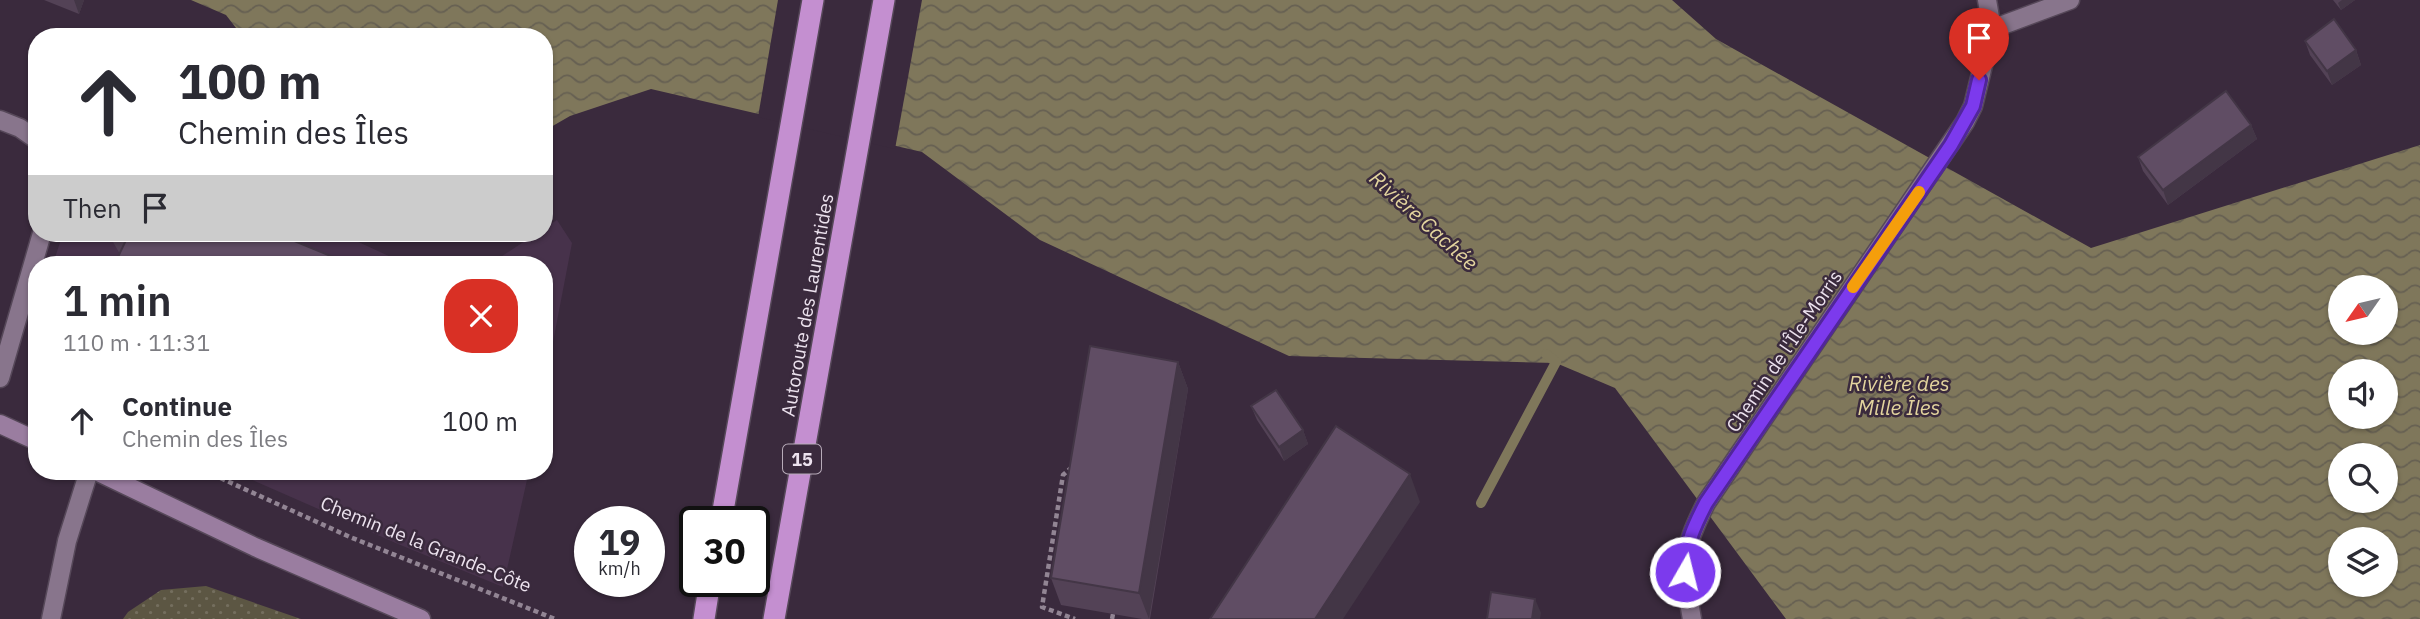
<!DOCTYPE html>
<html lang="en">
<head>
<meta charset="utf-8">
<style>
  :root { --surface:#fff; --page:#f7f7f7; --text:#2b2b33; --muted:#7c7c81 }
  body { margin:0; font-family:"IBM Plex Sans",sans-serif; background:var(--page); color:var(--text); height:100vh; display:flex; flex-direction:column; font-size:26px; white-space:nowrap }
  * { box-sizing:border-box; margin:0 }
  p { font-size:23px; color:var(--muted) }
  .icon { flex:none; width:38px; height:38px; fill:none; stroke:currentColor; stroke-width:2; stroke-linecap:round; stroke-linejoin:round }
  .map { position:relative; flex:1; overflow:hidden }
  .side { position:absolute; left:28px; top:256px; width:525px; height:224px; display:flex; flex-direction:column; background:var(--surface); border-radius:28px; box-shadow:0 2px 5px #0004 }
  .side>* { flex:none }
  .guide { position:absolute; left:28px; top:28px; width:525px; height:214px; border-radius:28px; box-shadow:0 2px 5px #0004; background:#fff; color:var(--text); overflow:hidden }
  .needle { width:46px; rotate:236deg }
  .fabs { position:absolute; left:2328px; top:275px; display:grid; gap:14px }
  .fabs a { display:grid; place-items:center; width:70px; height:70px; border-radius:50%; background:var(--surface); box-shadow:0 2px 5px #0004; font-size:35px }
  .speed { position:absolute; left:574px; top:506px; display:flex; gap:14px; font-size:35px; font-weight:700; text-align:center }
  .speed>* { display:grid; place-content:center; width:91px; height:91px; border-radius:50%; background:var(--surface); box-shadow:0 2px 5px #0004; line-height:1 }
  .speed small { font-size:18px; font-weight:400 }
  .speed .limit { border:4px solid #111; border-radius:10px; background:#fff; color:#111 }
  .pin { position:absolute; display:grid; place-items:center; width:60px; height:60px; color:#fff; margin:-72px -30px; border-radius:50% 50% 50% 0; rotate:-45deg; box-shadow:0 0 7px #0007 }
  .pin .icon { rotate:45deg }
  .me { position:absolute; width:77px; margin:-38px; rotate:8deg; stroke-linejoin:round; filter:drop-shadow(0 0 5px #0008) }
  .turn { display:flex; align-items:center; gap:24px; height:147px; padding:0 35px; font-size:32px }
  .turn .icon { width:91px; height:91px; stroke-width:2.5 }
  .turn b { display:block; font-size:49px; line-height:60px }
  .then { display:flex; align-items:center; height:66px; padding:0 35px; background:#0003; gap:14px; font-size:26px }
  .round { display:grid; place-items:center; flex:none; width:74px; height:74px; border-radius:28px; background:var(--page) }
  .overview { display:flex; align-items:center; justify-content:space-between; height:119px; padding:0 35px }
  h1 { font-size:42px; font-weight:600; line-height:52px }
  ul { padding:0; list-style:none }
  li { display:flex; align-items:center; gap:21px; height:91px; padding:0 35px }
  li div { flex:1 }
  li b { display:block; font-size:26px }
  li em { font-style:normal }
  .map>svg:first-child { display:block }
  .built { fill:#47324b }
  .grass { fill:url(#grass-dots) }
  .water { fill:url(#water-waves); fill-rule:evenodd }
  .pier { fill:#3a2a3d }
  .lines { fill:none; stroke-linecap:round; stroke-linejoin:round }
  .stream { stroke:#7f775b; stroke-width:10 }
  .minor-casing { stroke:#564859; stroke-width:21 }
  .tertiary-casing { stroke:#564859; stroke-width:21 }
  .secondary-casing { stroke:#564859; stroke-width:21 }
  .motorway-casing { stroke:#564859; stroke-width:24 }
  .path { stroke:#928594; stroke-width:4.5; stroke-dasharray:5 3.5; stroke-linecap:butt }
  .minor { stroke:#88758c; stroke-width:18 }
  .tertiary { stroke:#88758c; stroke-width:18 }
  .secondary { stroke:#9a7da0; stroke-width:18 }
  .motorway { stroke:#c48fd0; stroke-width:21 }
  .wall { fill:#534256 }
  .shaded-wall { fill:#433646 }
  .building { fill:#604d64; stroke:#433646; stroke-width:2 }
  .route-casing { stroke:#51269a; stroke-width:18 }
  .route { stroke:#7c3aed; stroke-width:12 }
  .slow { stroke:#f59e0b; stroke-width:12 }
  .labels { text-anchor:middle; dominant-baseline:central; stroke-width:5; stroke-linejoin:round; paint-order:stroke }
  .shield { fill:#3a2a3d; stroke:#b7abb9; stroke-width:2 }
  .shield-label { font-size:18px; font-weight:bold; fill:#ece2ee }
  .street-label { font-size:19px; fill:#ece2ee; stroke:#3a2a3d }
  .water-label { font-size:21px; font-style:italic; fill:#e3d49e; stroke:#3a2a3d }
</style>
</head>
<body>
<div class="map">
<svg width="2420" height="619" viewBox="0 0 2420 619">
  <defs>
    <pattern id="grass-dots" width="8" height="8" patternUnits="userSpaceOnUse" patternTransform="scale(1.75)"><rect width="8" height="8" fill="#5c5643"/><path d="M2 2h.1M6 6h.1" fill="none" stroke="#746e5e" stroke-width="1.8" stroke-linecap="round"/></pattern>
    <pattern id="water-waves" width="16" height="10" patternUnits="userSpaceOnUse" patternTransform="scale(1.75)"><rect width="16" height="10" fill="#7f775b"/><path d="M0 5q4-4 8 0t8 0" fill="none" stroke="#666052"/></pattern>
  </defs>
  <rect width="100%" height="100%" fill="#3a2a3d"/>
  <path class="built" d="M557 220 572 243 544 389V264H490L537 233H544V228Z
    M63 233H339L406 264H53Z
    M232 471H529L503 587 398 544Z"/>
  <path class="grass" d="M206 586 301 619H123L128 612 161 590Z"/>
  <path class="water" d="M191 0H1672L1716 39 2091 248 2420 145V619H1786L1615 388 1556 363 1289 356 1040 240 922 152 651 89 570 116 544 131V37H243L226 15ZM2340 287H2385V332H2340ZM2340 371H2385V416H2340ZM2340 455H2385V500H2340ZM2340 539H2385V584H2340Z"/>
  <path class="pier" d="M778 0H922L895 149 758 117Z"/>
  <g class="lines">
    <path class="stream" d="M1481 503 1556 362 1546 354"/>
    <defs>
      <path id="minor" d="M1992 29 2070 0
        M0 120 20 128 37 140
        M0 378 42 233
        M1692 619C1682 564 1681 553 1706 503L1965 122 1973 106 1992 29 1987 0"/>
      <path id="tertiary" d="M51 619 67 541 89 471"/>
      <path id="secondary" d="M0 424 37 441
        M96 471 255 547 421 619"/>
      <path id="motorway" d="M721 522 813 0
        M704 619 710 581
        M774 619 884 0"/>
    </defs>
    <use href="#minor" class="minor-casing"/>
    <use href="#tertiary" class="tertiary-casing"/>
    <use href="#secondary" class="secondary-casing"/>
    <use href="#motorway" class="motorway-casing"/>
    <path class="path" d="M1072 467 1063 475 1042 607 1075 619
      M205 471 350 537 555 619
      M1112 619 1113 614"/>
    <use href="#minor" class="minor"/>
    <use href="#tertiary" class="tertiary"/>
    <use href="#secondary" class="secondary"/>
    <use href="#motorway" class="motorway"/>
  </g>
  <path class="wall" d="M44 0H84L79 14Z
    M2333 0H2355L2341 10Z
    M2305 41 2356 50 2361 65 2332 85 2310 55Z
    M2251 125 2257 139 2168 205 2143 171 2138 157Z
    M110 233H275L350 264H121L118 257 120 254 113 242Z
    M1178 362 1188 389 1150 619H1142L1061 605 1051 578Z
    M1251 406 1303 430 1308 444 1284 461 1257 420Z"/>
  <path class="shaded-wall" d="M74 0H84L79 14Z
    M2342 0H2355L2341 10 2338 3Z
    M2356 50 2361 65 2332 85 2327 71Z
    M2251 125 2257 139 2168 205 2163 190Z
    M1178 362 1188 389 1149 619 1139 593Z
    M1303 430 1308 444 1284 461 1279 447Z
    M1410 474 1420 502 1343 619H1315Z
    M1535 599 1541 613 1540 619H1532Z"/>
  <path class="building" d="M2334 19 2356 50 2327 71 2305 41Z
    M2226 91 2251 125 2163 190 2138 157Z
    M116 233H275L350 264H135L118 257 127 238Z
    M1090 346 1178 362 1139 593 1051 578Z
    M1276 390 1303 430 1279 447 1251 406Z
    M1336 426 1410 474 1315 619H1210Z
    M1491 592 1535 599 1532 619H1487Z"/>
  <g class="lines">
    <defs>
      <path id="route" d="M1685 572C1685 545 1694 526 1706 503L1951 145 1973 106 1979 80"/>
    </defs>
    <use href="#route" class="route-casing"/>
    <use href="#route" class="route"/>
    <path class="slow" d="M1853 287 1919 192"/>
  </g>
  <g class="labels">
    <rect class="shield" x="783" y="444.5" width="38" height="29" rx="5"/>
    <g class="shield-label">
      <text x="802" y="459">15</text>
    </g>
    <g class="street-label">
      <text transform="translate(807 305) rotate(-80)">Autoroute des Laurentides</text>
      <text transform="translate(1784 351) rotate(-56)">Chemin de l'Île-Morris</text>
      <text transform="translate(426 544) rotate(22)">Chemin de la Grande-Côte</text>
    </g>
    <g class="water-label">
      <text transform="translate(1424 220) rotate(42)">Rivière Cachée</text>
      <text x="1899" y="383">Rivière des<tspan x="1899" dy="24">Mille Îles</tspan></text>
    </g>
  </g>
</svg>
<div class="fabs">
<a><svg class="needle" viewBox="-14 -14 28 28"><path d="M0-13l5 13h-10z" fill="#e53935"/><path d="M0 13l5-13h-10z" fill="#7c7c81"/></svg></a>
<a><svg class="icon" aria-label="sound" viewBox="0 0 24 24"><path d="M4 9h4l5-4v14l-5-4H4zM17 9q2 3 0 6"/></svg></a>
<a><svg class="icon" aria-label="search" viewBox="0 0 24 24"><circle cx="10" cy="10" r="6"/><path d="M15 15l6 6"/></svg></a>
<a><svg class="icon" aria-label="layers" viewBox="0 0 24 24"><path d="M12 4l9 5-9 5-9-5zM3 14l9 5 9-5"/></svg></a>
</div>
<div class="speed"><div>19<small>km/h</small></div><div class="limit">30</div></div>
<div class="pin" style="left:1979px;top:80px;background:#d93025"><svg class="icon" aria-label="arrive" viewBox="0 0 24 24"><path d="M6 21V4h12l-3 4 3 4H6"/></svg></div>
<svg class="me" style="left:1685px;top:572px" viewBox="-20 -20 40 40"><circle r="17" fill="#7c3aed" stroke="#fff" stroke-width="3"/><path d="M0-11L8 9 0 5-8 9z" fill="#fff"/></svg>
<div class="guide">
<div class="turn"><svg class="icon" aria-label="ahead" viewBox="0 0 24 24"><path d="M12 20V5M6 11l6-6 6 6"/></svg><div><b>100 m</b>Chemin des Îles</div></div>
<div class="then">Then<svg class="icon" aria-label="arrive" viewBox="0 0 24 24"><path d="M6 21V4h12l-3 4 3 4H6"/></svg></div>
</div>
<section class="side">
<div class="overview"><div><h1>1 min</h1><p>110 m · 11:31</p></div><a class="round" style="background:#d93025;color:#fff"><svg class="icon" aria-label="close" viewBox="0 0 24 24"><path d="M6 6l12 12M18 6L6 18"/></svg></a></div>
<ul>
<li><svg class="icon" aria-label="ahead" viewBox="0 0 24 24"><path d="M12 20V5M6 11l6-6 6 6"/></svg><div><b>Continue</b><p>Chemin des Îles</p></div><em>100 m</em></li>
</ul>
</section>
</div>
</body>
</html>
